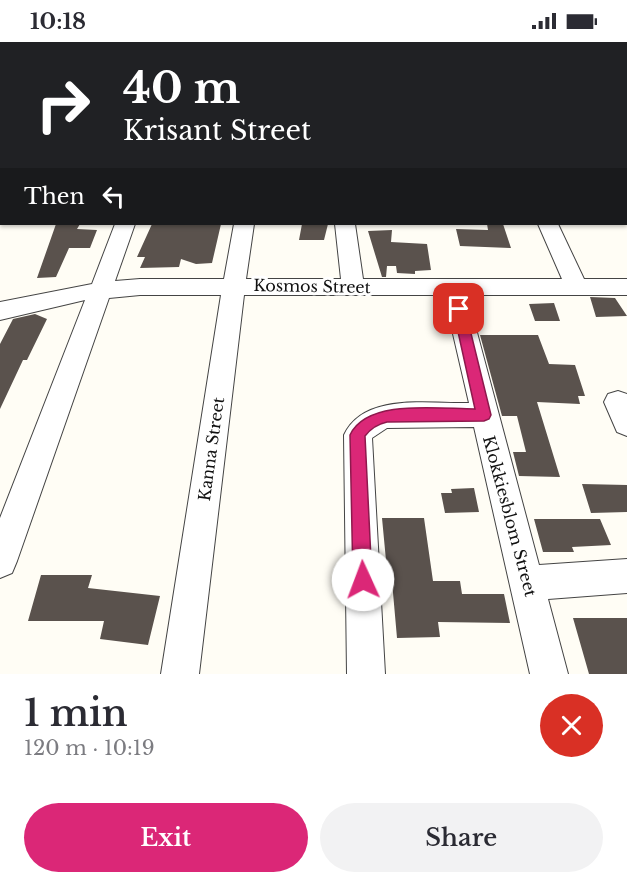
<!DOCTYPE html>
<html lang="en">
<head>
<meta charset="utf-8">
<style>
  :root { --surface:#fff; --page:#f2f2f3; --text:#2b2b33; --muted:#7c7c81; --accent:#db2777 }
  body { margin:0; font-family:"Libre Baskerville",serif; background:var(--page); color:var(--text); height:100vh; display:flex; flex-direction:column; font-size:22px; white-space:nowrap }
  * { box-sizing:border-box; margin:0 }
  p { font-size:20px; color:var(--muted) }
  .icon { flex:none; width:33px; height:33px; fill:none; stroke:currentColor; stroke-width:2; stroke-linecap:round; stroke-linejoin:round }
  .map { position:relative; height:632px; overflow:hidden }
  .side { display:flex; flex-direction:column; background:var(--surface); flex:1 }
  .side>* { flex:none }
  .hud { position:absolute; left:0px; top:0px; width:627px; height:183px; box-shadow:0 2px 4px #0004; background:#202124; color:#fff; overflow:hidden }
  .pin { position:absolute; display:grid; place-items:center; width:51px; height:51px; color:#fff; margin:-26px; border-radius:12px; box-shadow:0 3px 9px #0006 }
  .me { position:absolute; width:66px; margin:-33px; rotate:358deg; stroke-linejoin:round; filter:drop-shadow(0 0 4px #0008) }
  .turn { display:flex; align-items:center; gap:21px; height:126px; padding:0 24px; font-size:27px }
  .turn .icon { width:78px; height:78px; stroke-width:2.5 }
  .turn b { display:block; font-size:42px; line-height:51px }
  .then { display:flex; align-items:center; height:57px; padding:0 24px; background:#0003; gap:12px; font-size:22px }
  .round { display:grid; place-items:center; flex:none; width:63px; height:63px; border-radius:32px; background:var(--page) }
  .overview { display:flex; align-items:center; justify-content:space-between; height:102px; padding:0 24px }
  h1 { font-size:36px; font-weight:600; line-height:45px }
  .action { display:flex; gap:12px; margin-top:auto; padding:12px 24px }
  .action a { flex:1; height:69px; border-radius:36px; background:var(--accent); color:#fff; font-size:24px; font-weight:600; line-height:69px; text-align:center }
  .action a+a { background:var(--page); color:var(--text) }
  .status { display:flex; justify-content:space-between; align-items:center; height:42px; padding:0 30px; background:var(--surface); direction:ltr }
  .status svg { height:16px; fill:currentColor }
  .map>svg:first-child { display:block }
  .building { fill:#5a524d }
  .lines { fill:none; stroke-linecap:round; stroke-linejoin:round }
  .minor-casing { stroke:#444; stroke-width:2 }
  .minor { fill:#fff; fill-rule:evenodd }
  .route { fill:#db2777; stroke:#8e194d; stroke-width:1.5 }
  .labels { text-anchor:middle; dominant-baseline:central; stroke-width:6; stroke-linejoin:round; paint-order:stroke }
  .street-label { font-size:16px; fill:#111; stroke:#fff }
</style>
</head>
<body>
<div class="status"><b>10:18</b><svg viewBox="0 0 49 12"><path d="M0 12V9h3v3zM5 12V6h3v6zM10 12V3h3v9zM15 12V0h3v12zM26 1h20v11H26zM47 4h2v5h-2z"/></svg></div>
<div class="map">
<svg width="627" height="632" viewBox="0 0 627 632">
  <rect width="100%" height="100%" fill="#fffdf5"/>
  <path class="building" d="M56 182H80L77 187 97 188 90 206H69L56 235 37 236Z
    M152 182H221L212 221 196 222 181 217 179 225 140 226 145 215H137Z
    M302 182H328L324 198H299Z
    M487 182H503L511 206 460 204 456 187 488 188Z
    M392 188 391 200 427 202 431 228 415 229V232L397 231 396 224H387L386 235H382L368 189Z
    M590 255 615 256 627 274 596 275Z
    M554 261 560 279H535L529 262Z
    M35 272 47 277 27 318H23L0 367V302L13 277Z
    M480 293H538L549 322 575 323 585 354H578L580 362 537 360 560 435 519 434 513 410H526L517 374H502Z
    M582 442 627 443V470L591 471Z
    M474 446 479 470 445 471 441 451H452L451 447Z
    M382 476H424L433 539H460L462 552H504L510 581 438 580 440 595 397 596 391 528 387 529Z
    M534 477H600L611 503 572 505 574 510H543Z
    M41 533H92L88 546 160 554 148 603 100 597 104 579H28Z
    M573 576H627V632H589Z"/>
  <g class="lines">
    <defs>
      <path id="minor" d="M71 0H85L71 2Z
        M186 0H200V2H186Z
        M263 0H277V2H263Z
        M327 0H341V2H327Z
        M389 0H403V2H389Z
        M455 0H469V2H456Z
        M518 0H532V2H519Z
        M589 0H603V2H590Z
        M0 16H2V24H0Z
        M626 32H627V42H626Z
        M0 108H2L0 120Z
        M626 157H627V171H626Z
        M115 182H135L115 239 140 237H224L234 182H254L246 237H341L335 182H355L363 237H562L538 182H558L584 237H627V253H467L539 523 627 517V551L548 557 568 632H530L474 385 387 386 372 396 385 632H347L344 393C364 350 429 362 469 361L444 253H244L199 632H161L221 253H140L109 256 17 519 12 531 0 536V476L85 258 0 278V260L92 242Z
        M618 349 627 352V394L617 390 604 360 608 352Z"/>
    </defs>
    <use href="#minor" class="minor-casing"/>
    <use href="#minor" class="minor"/>
  </g>
  <path class="route" d="M459 263 465 267 491 373 489 377 484 379 387 380C378 382 371 386 365 394L372 538 369 545 363 547 356 545 353 538 350 393C367 356 440 367 475 367L453 267Z"/>
  <g class="labels">
    <g class="street-label">
      <text transform="translate(312 244) rotate(1)">Kosmos Street</text>
      <text transform="translate(211 407) rotate(-82)">Kanna Street</text>
      <text transform="translate(510 474) rotate(75)">Klokkiesblom Street</text>
    </g>
  </g>
</svg>
<div class="pin" style="left:459px;top:267px;background:#d93025"><svg class="icon" aria-label="arrive" viewBox="0 0 24 24"><path d="M6 21V4h12l-3 4 3 4H6"/></svg></div>
<svg class="me" style="left:363px;top:538px" viewBox="-20 -20 40 40"><circle r="19" fill="#fff"/><path d="M0-13L10 11 0 6-10 11z" fill="#db2777"/></svg>
<div class="hud">
<div class="turn"><svg class="icon" aria-label="right" viewBox="0 0 24 24"><path d="M7 20v-9h11M14 6l5 5-5 5"/></svg><div><b>40 m</b>Krisant Street</div></div>
<div class="then">Then<svg class="icon" aria-label="left" viewBox="0 0 24 24"><path d="M17 20v-9H6M10 6l-5 5 5 5"/></svg></div>
</div>
</div>
<section class="side">
<div class="overview"><div><h1>1 min</h1><p>120 m · 10:19</p></div><a class="round" style="background:#d93025;color:#fff"><svg class="icon" aria-label="close" viewBox="0 0 24 24"><path d="M6 6l12 12M18 6L6 18"/></svg></a></div>
<div class="action"><a>Exit</a><a>Share</a></div>
</section>
</body>
</html>
